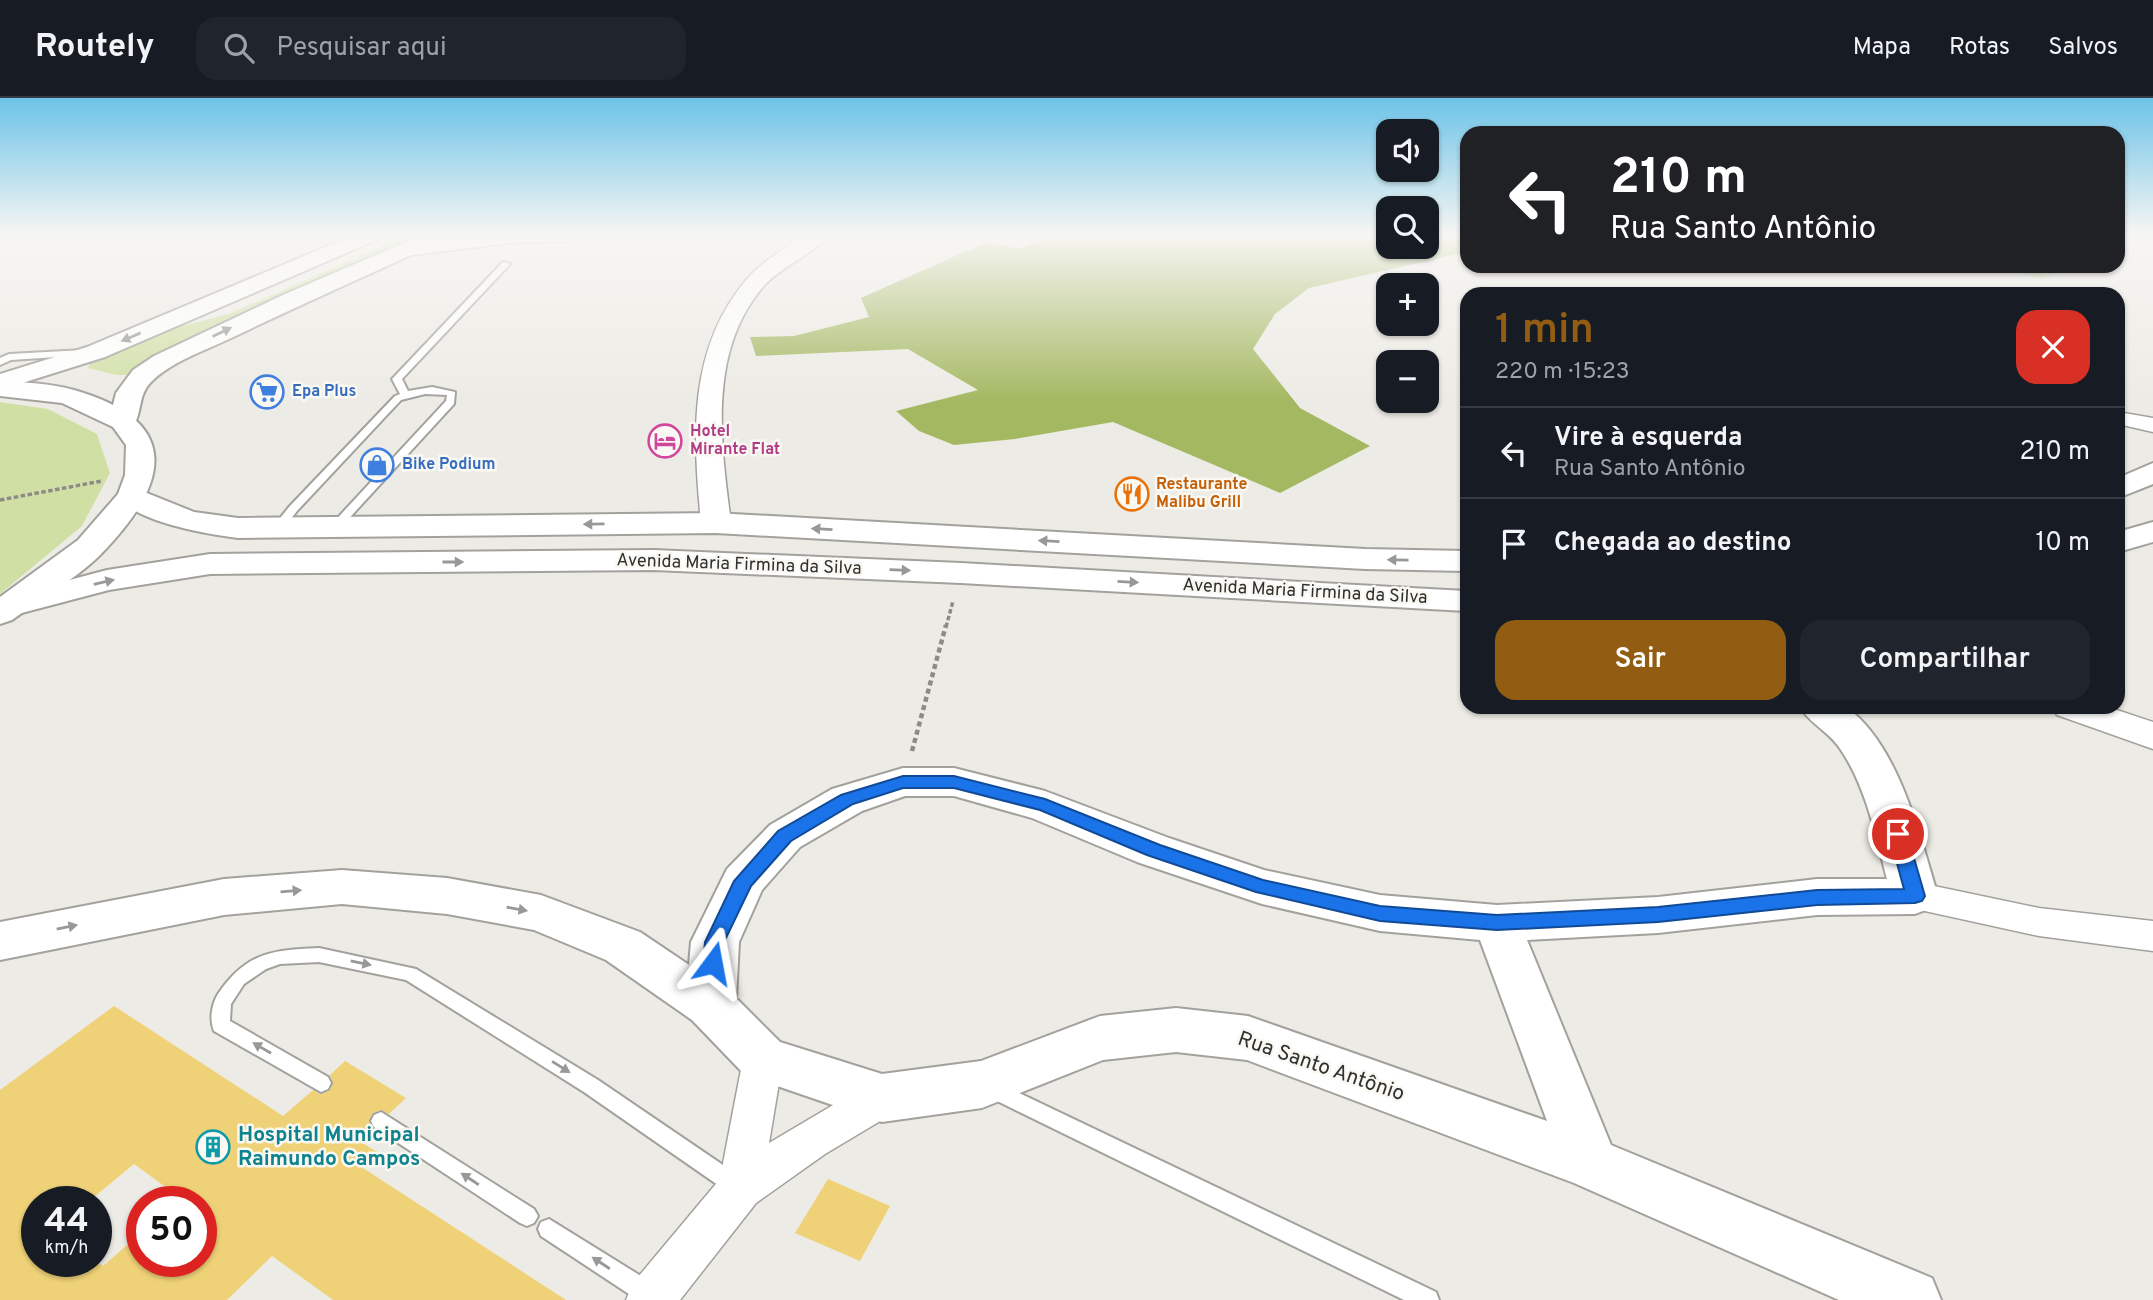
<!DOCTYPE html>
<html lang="pt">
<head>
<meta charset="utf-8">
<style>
  :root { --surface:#171b24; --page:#20242c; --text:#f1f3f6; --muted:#9ea1a6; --line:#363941; --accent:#925d12 }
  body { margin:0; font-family:Overpass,sans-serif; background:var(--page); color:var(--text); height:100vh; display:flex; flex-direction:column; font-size:26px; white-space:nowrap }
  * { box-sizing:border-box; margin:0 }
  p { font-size:23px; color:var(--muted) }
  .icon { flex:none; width:38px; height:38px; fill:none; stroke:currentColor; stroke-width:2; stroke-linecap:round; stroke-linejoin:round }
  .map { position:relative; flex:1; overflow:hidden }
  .panel { position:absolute; left:1460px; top:189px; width:665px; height:427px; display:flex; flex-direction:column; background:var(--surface); border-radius:21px; box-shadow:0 2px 5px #0004 }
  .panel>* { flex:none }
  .banner { position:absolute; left:1460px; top:28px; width:665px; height:147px; border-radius:21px; box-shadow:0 2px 5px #0004; background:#202124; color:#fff; overflow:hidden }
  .controls { position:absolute; left:1376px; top:21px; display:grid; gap:14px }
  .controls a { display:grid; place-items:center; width:63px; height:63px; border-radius:14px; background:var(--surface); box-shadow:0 2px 5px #0004; font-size:35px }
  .speed { position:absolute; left:21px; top:1088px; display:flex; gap:14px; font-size:35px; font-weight:700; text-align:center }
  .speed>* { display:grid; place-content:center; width:91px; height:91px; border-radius:50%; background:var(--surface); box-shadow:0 2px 5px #0004; line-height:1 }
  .speed small { font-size:18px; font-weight:400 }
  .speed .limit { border:10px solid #d22; background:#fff; color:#111 }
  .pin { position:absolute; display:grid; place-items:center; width:60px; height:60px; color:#fff; margin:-30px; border:4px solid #fff; border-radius:50%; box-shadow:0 2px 7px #0007 }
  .me { position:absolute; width:77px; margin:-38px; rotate:13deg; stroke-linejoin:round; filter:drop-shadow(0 0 5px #0008) }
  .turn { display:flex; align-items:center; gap:24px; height:147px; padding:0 35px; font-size:32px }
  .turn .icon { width:91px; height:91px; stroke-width:2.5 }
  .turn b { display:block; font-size:49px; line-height:60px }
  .round { display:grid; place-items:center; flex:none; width:74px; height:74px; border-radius:21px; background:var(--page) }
  .headline { display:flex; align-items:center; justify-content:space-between; height:119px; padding:0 35px }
  h1 { font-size:42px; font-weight:600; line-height:52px; color:var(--accent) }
  .cta { display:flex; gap:14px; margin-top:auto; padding:14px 35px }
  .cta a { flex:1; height:80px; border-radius:21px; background:var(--accent); color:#fff; font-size:28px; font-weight:600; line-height:80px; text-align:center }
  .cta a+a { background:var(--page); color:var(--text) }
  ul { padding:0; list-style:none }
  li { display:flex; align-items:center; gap:21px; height:91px; padding:0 35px; border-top:2px solid var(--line) }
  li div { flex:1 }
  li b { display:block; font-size:26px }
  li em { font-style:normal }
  header { display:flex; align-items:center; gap:42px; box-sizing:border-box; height:98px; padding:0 35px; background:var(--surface); border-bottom:2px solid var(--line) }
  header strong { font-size:33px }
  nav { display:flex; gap:38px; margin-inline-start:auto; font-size:24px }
  .search { width:490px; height:63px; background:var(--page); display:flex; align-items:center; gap:18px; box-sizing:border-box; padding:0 24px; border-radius:21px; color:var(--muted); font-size:26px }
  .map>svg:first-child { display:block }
  .green { fill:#d0e0a5 }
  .forest { fill:#a4b861 }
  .building { fill:#efd278; fill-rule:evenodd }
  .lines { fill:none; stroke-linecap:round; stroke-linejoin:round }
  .service-casing { stroke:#a3a19c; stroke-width:4 }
  .minor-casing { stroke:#a3a19c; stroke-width:3 }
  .tertiary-casing { stroke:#a3a19c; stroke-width:3 }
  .secondary-casing { stroke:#a3a19c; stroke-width:4 }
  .primary-casing { stroke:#a3a19c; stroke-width:4 }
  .path-far1 { stroke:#8c8b87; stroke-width:3.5; stroke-dasharray:4.5 2.5; stroke-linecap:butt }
  .path { stroke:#8c8b87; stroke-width:4.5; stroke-dasharray:5 3.5; stroke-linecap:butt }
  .service { fill:#fff; fill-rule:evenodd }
  .minor { fill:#fff; fill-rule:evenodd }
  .tertiary { fill:#fff; fill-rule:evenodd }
  .secondary { fill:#fff; fill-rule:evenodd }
  .primary { fill:#fff; fill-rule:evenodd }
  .oneway { fill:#989896 }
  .route { fill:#1a73e8; stroke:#114b97; stroke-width:2 }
  .labels { text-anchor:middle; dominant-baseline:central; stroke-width:5; stroke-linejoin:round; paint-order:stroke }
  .far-shop-label { font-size:16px; font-weight:bold; fill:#366cbe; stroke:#faf8f2; text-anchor:start }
  .far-hotel-label { font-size:16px; font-weight:bold; fill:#b23c85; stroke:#faf8f2; text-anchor:start }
  .far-food-label { font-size:16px; font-weight:bold; fill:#c56008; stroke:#faf8f2; text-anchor:start }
  .street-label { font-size:18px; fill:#30302e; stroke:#faf8f2 }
  .near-street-label { font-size:21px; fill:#30302e; stroke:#faf8f2 }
  .near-culture-label { font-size:21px; font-weight:bold; fill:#0d838f; stroke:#faf8f2; text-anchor:start }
</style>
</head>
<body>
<header>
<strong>Routely</strong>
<div class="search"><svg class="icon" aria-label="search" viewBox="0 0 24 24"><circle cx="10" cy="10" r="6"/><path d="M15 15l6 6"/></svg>Pesquisar aqui</div>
<nav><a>Mapa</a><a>Rotas</a><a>Salvos</a></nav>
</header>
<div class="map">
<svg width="2153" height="1202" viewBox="0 0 2153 1202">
  <rect width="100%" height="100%" fill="#edebe5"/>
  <path class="green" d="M409 136H428L345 171 127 277H117L88 270 90 265 166 232 229 216Z
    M1993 168H2068L2043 181Z
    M0 304 48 311 97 336 110 375 82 428 0 496Z"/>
  <path class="forest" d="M1054 136H1388V149H1426V136H1466V154L1309 190 1275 216 1253 251 1300 310 1370 348 1280 395 1113 324 1015 341 954 347 919 333 896 313 978 292 908 251 756 258 750 239 794 238 869 219 861 200 987 144 1021 151Z"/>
  <path class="building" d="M114 908 283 1018 313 992 320 996 329 993 333 986 330 977 345 963 406 1000 389 1016 380 1012 372 1016 369 1024 372 1031 359 1043 379 1055 363 1070 566 1202H333L272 1158 227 1202H0V992ZM134 1066 186 1104H201V1164H142V1134L103 1168 98 1164H37V1104H88Z
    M828 1081 890 1108 860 1163 795 1135Z"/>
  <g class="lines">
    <defs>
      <path id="service" d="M503 164 510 166 402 281 408 293 432 289 455 294 454 306 341 429 337 430 331 427 446 303 447 297 425 296 401 302 297 413 283 431H275L273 429 289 409 395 298 400 296 392 281 394 279Z
        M84 252 87 253V257L11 262 0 267V260L9 256Z
        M319 850 416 871 598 982 742 1080 745 1087 742 1094 735 1097 728 1094 584 994 406 882 319 864 280 866 266 871 244 886 231 906 230 923 328 979 331 985 328 991 321 994 214 933C209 921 212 906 218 896 246 854 273 852 319 850Z
        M994 983 1436 1194 1439 1202H1404L987 998 984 992 987 986Z
        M381 1014 534 1111 538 1118 534 1125 527 1128 520 1125 374 1029 371 1023 374 1017Z
        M549 1121 657 1188 660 1196 658 1202H638L541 1138 538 1131 541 1124Z"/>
      <path id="minor" d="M2118 314 2153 320V334L2118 326Z
        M1915 784 2039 810 2153 823V853L2039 838 1902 808 1897 798 1902 788Z
        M763 943 777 949 783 961 769 1045 867 987 882 981 897 987 903 1000 897 1013 825 1056 756 1105 680 1202H626L633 1185 720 1081 743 961 749 949Z"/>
      <path id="tertiary" d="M487 136H614L611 140 604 142 510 145 406 158 399 156 396 152 399 148 406 146Z
        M806 136H829C816 155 780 169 763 189 707 254 721 347 731 425L727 431 716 434 705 431 701 425C693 339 687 251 747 181 763 163 786 149 806 136Z
        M2051 609H2108L2153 624V651L2057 617Z"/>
      <path id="secondary" d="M357 136H384L381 140 105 259 0 292V276L87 249Z
        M425 136H452L449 140C376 173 302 206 229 241 204 253 170 264 150 285 138 298 142 315 133 329L123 331 113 329 109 323 116 295 133 272 154 258 285 196Z
        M2153 365V386L2118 400V380Z
        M132 389 194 414 238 420 716 415 1365 451 1466 453V473L1365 471 716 435 238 440C207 436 135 424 117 398L121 391Z
        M2153 424V444L2118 454V434Z
        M654 452 961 465 1466 493V513L961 485 654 472 210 476 109 492 14 517 0 512 2 500 107 472 210 456Z
        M1800 609H1846C1899 647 1920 739 1938 798L1931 810 1915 816 1817 817 1658 835 1527 842 1611 1047 1932 1180 1941 1202H1839L1574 1085 1247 962 1176 954 1103 962 982 1010 882 1024 745 977 692 922 606 862 534 832 447 816 342 806 224 817 0 862V824L224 781 342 772 447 780 541 797 640 834 689 867 691 844 727 771 770 727 832 691 903 670H954L1045 693 1169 740 1264 772 1380 797 1497 807 1658 799 1817 781H1887C1876 738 1866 689 1841 652 1830 634 1810 626 1800 609ZM905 698H954L1032 720 1137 764 1262 806 1380 833 1480 842 1547 1023 1248 918 1176 910 1100 918 981 963 882 976 780 944 736 900 739 844 762 792 800 749 862 713Z"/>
      <path id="primary" d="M0 282C24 285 51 285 74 292 183 323 170 385 102 455 81 477 39 503 12 522L0 526V499L78 442 118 396 125 377 126 347 113 329 62 305 0 298Z"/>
    </defs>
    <use href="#service" class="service-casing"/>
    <use href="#minor" class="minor-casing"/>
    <use href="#tertiary" class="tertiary-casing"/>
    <use href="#secondary" class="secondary-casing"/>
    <use href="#primary" class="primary-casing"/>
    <path class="path-far1" d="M0 402 102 383
      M946 529 953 503"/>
    <path class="path" d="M912 653 946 527"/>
    <use href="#service" class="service"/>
    <use href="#minor" class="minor"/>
    <use href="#tertiary" class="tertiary"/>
    <use href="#secondary" class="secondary"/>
    <use href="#primary" class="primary"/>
  </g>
  <defs><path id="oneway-solid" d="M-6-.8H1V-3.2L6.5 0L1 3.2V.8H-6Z" transform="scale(1.75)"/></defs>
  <g class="oneway">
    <use href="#oneway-solid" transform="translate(222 234) rotate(-26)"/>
    <use href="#oneway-solid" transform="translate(131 239) rotate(157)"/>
    <use href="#oneway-solid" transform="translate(594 426) rotate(179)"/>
    <use href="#oneway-solid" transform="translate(822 431) rotate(-177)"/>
    <use href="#oneway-solid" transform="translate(1049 443) rotate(-177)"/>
    <use href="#oneway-solid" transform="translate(1398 462) rotate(-179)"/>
    <use href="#oneway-solid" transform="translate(453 464)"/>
    <use href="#oneway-solid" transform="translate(900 472) rotate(2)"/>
    <use href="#oneway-solid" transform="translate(104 484) rotate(-13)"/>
    <use href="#oneway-solid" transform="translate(1128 484) rotate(3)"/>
    <use href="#oneway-solid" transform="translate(291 793) rotate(-5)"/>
    <use href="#oneway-solid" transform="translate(517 811) rotate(10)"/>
    <use href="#oneway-solid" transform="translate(67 829) rotate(-11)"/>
    <use href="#oneway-solid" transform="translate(361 865) rotate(12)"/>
    <use href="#oneway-solid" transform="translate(262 950) rotate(-150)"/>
    <use href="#oneway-solid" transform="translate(561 969) rotate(32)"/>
    <use href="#oneway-solid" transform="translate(470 1081) rotate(-147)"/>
    <use href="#oneway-solid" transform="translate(601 1165) rotate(-147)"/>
  </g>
  <linearGradient id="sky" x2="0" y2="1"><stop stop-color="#6dc3e8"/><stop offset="0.45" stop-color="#f7f6f3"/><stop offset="1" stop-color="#f7f6f3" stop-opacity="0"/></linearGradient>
  <rect width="2153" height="304" fill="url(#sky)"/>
  <path class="route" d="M903 678H954L1045 701 1160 747 1263 782 1380 808 1497 817 1658 809 1817 792 1904 791 1889 736 1891 732H1904L1907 736 1925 798 1922 803 1915 805 1817 807 1658 824 1497 832 1380 823 1256 794 1147 757 1040 712 954 690H903L853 706 791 743 751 788 724 844 720 871 713 873 706 871 703 865 705 844 734 783 778 733 841 697Z"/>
  <defs>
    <symbol id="supermarket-ring" viewBox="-11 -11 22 22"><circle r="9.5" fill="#faf8f2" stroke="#3f7fe0" stroke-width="1.5"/><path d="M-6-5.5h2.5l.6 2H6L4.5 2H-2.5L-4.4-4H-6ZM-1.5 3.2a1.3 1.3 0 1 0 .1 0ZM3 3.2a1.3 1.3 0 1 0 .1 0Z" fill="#3f7fe0"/></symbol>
    <symbol id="hotel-ring" viewBox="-11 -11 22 22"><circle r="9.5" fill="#faf8f2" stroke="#d1479c" stroke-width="1.5"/><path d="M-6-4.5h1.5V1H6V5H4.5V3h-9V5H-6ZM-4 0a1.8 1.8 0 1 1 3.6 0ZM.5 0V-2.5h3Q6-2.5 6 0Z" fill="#d1479c"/></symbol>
    <symbol id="shop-ring" viewBox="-11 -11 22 22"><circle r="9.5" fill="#faf8f2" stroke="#3f7fe0" stroke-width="1.5"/><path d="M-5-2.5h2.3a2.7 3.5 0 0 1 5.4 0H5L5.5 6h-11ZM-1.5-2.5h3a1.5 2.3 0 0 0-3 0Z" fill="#3f7fe0"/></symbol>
    <symbol id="restaurant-ring" viewBox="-11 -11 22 22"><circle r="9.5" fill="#faf8f2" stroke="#e8710a" stroke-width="1.5"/><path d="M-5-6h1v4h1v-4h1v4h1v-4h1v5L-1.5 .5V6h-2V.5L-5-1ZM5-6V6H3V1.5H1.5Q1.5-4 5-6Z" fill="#e8710a"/></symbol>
    <symbol id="building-ring" viewBox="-11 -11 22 22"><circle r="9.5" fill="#faf8f2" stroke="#0f9aa8" stroke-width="1.5"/><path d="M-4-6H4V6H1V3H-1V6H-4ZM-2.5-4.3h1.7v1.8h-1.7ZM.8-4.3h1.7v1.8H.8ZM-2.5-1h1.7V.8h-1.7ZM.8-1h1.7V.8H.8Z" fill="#0f9aa8"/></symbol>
  </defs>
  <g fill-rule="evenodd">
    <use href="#supermarket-ring" x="248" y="275" width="38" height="38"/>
    <use href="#hotel-ring" x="646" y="324" width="38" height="38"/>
    <use href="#shop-ring" x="358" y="348" width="38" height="38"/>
    <use href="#restaurant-ring" x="1113" y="377" width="38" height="38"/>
    <use href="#building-ring" x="194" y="1030" width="38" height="38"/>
  </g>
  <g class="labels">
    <g class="far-shop-label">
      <text x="292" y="294">Epa Plus</text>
      <text x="402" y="367">Bike Podium</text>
    </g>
    <g class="far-hotel-label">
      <text x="690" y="334">Hotel<tspan x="690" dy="18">Mirante Flat</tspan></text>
    </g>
    <g class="far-food-label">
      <text x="1156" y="387">Restaurante<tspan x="1156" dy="18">Malibu Grill</tspan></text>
    </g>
    <g class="street-label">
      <text transform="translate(739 467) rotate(2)">Avenida Maria Firmina da Silva</text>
      <text transform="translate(1305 494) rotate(3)">Avenida Maria Firmina da Silva</text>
    </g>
    <g class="near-street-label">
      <text transform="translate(1321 969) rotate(19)">Rua Santo Antônio</text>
    </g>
    <g class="near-culture-label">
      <text x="238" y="1037">Hospital Municipal<tspan x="238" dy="24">Raimundo Campos</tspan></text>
    </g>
  </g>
</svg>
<div class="controls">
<a><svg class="icon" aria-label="sound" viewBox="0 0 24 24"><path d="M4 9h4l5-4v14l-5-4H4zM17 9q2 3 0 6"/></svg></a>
<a><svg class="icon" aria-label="search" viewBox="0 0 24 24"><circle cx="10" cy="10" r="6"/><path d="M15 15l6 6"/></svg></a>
<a>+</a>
<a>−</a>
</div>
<div class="speed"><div>44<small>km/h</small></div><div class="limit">50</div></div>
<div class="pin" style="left:1898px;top:736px;background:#d93025"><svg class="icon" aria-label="arrive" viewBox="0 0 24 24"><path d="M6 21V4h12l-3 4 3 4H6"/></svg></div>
<svg class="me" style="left:713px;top:865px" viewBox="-20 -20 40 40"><path d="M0-17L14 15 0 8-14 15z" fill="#1a73e8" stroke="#fff" stroke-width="4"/></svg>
<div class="banner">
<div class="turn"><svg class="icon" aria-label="left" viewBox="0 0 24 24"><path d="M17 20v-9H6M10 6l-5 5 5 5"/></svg><div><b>210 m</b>Rua Santo Antônio</div></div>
</div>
<section class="panel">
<div class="headline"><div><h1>1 min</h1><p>220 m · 15:23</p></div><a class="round" style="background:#d93025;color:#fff"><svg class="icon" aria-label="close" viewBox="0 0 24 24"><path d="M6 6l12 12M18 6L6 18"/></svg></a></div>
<ul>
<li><svg class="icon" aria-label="left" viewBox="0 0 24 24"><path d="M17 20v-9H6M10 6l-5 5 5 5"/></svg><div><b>Vire à esquerda</b><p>Rua Santo Antônio</p></div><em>210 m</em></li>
<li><svg class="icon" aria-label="arrive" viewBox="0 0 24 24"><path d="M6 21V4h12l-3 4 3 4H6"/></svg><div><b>Chegada ao destino</b></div><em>10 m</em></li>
</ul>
<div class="cta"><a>Sair</a><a>Compartilhar</a></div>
</section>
</div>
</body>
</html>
